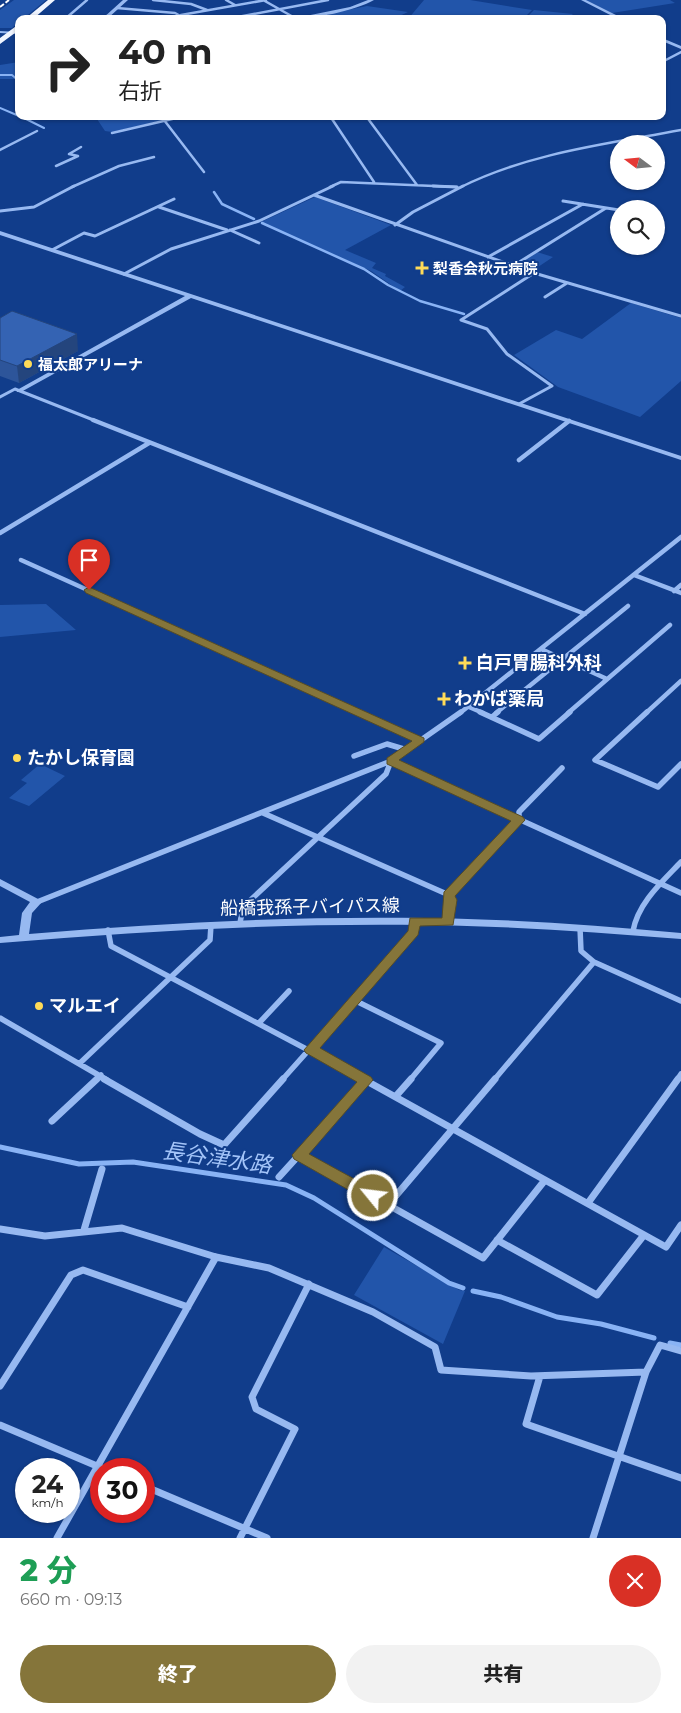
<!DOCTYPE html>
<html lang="ja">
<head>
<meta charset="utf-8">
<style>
  :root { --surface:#fff; --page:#f2f2f2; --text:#222; --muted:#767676; --accent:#85753a }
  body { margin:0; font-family:Montserrat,"Noto Sans JP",sans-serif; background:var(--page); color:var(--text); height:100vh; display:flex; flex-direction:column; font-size:19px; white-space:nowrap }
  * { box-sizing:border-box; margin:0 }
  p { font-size:16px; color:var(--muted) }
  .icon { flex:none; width:28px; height:28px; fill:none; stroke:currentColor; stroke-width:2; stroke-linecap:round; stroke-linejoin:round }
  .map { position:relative; height:1538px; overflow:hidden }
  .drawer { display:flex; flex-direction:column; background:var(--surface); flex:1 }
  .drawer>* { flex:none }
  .banner { position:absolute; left:15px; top:15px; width:651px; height:105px; border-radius:10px; box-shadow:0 1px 4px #0004; background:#fff; color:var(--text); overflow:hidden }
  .needle { width:32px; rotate:286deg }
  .fabs { position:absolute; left:610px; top:135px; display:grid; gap:10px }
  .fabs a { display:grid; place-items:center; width:55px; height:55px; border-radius:50%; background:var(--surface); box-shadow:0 1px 4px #0004; font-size:25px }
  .speed { position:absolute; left:15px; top:1458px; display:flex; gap:10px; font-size:25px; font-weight:700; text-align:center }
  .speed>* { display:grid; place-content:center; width:65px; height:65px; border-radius:50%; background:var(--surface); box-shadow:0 1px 4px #0004; line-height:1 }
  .speed small { font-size:12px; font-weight:400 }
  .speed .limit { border:8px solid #d22; background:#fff; color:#111 }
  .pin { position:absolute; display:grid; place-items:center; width:42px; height:42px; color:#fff; margin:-51px -21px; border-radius:50% 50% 50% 0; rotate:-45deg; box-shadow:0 0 5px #0007 }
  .pin .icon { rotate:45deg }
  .me { position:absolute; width:55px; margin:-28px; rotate:299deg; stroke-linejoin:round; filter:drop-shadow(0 0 4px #0008) }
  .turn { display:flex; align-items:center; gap:18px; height:105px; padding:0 20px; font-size:22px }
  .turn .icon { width:65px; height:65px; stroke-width:2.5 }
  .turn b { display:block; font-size:35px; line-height:42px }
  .round { display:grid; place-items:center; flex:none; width:52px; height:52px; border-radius:26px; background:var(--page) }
  .overview { display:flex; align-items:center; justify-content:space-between; height:85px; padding:0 20px }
  h1 { font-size:30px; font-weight:800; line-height:38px; color:#1e9e55 }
  .cta { display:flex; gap:10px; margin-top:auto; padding:10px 20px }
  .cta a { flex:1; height:58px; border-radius:30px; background:var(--accent); color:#fff; font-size:20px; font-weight:800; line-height:58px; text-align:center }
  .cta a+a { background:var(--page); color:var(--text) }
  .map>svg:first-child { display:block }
  .green { fill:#25a }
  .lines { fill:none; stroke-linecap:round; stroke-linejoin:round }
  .stream-far2 { stroke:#89b3f5; stroke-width:2 }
  .stream-far1 { stroke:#89b3f5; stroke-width:2.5 }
  .stream { stroke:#89b3f5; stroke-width:5 }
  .minor-far4 { stroke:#97b9f1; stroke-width:2.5 }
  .minor-far3 { stroke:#97b9f1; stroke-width:3 }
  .minor-far2 { stroke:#97b9f1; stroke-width:4.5 }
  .minor-far1 { stroke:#97b9f1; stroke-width:5.5 }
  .minor { stroke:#97b9f1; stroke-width:7 }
  .tertiary { fill:#97b9f1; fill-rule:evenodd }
  .trunk { fill:#f0f5ff; fill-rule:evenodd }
  .rail { stroke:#fff; stroke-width:2; stroke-dasharray:5 2; stroke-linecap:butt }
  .wall { fill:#2d559a }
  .shaded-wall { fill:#24457d }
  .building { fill:#3463b3; stroke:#24457d }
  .route { fill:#85753a; stroke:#564c26 }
  .poi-dot { fill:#ffdb58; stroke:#113d8b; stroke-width:2 }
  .labels { text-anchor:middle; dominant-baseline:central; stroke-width:4; stroke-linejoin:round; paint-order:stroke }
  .far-poi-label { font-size:15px; font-weight:bold; fill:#fff; stroke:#113d8b; text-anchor:start }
  .poi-label { font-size:18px; font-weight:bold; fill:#fff; stroke:#113d8b; text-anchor:start }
  .street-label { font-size:18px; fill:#fff; stroke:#113d8b }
  .near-water-label { font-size:22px; font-style:italic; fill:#a3c4f9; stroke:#113d8b }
</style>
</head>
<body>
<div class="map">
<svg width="681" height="1538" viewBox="0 0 681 1538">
  <rect width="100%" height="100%" fill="#113d8b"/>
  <path class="green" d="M14 0H46L23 19H19V22L12 28H0V10Z
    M424 0H470L532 10 523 19H408Z
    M586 0H670L675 3 612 13Z
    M367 6 408 12 393 19H304Z
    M534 10 573 14 567 19H525Z
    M19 62V79H0V65Z
    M95 116H181L112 132 105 131Z
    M315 197 391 225 345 250 376 263 372 268 386 274 385 276 405 287 400 291 371 271 261 222Z
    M537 252 553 257 532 271 519 267 518 264Z
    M631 303 681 318V381L640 417 558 387 514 355 556 330 582 339Z
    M46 604 76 630 0 637V605Z
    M40 764 65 776 29 806 9 798 27 783 21 780Z
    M384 1247 459 1290 465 1291 443 1344 354 1295Z"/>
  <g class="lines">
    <path class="stream-far2" d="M0 75H12L19 81
      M0 108 19 116
      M20 116 44 128"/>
    <path class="stream-far1" d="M214 192 222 204 254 219
      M262 223 364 269 388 285 420 301 464 314"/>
    <path class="stream" d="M0 1147 79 1164 133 1162 286 1185 314 1198 449 1283 463 1288
      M473 1291 501 1297 557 1317 601 1324 654 1338
      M670 1343 681 1345"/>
    <path class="minor-far4" d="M153 0 191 4 207 10
      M226 0 235 5
      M263 0 295 18
      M117 8 175 13 186 19
      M181 15 266 0
      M107 16 137 19
      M65 19 87 0
      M227 19 328 0
      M17 58 19 57
      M662 62 681 52
      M330 116 374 182
      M366 116 417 185
      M164 120 204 172
      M112 133 185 116
      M0 150 37 131
      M56 166 78 156 69 154 81 147
      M72 187 119 166 154 157
      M330 187 341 182 457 187
      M461 187C529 153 607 144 681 130"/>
    <path class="minor-far3" d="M433 186 457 187
      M314 195 534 273 681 316
      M563 201 619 210
      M159 207 227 230
      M0 211 34 207 74 186
      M395 225 413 212 463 186
      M230 230 259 243
      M52 250 84 233 95 236 174 199
      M488 257 583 204
      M513 266 606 208
      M124 274 171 249 259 221 333 186
      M545 297 567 283
      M461 320 487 329 507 354 552 386 519 404
      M461 320 534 273
      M0 397 15 389 96 421"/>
    <path class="minor-far2" d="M93 420 585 614
      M519 460 569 421
      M0 533 149 443
      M21 560 361 713
      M634 575 681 593
      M674 591 681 585
      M541 649 607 679
      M469 707 483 713
      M460 713 681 537
      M496 713 628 606
      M568 713 670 625
      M646 713 681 681"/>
    <path class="minor-far1" d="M358 712 420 740
      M480 712 539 739 570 712
      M647 712 595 760 658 787 681 764
      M492 717 498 712
      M354 756 387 744 407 750
      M263 813 449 895
      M449 895 519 820V812L562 768
      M37 902 391 761 461 712
      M448 922 451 900 449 895
      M240 923 243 907 386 774 391 761 681 893
      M580 928 581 951 594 962 681 1001
      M108 930 111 946 365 1080
      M633 931C638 903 662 882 681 862
      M354 1000 441 1043 410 1080
      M0 1018 107 1080
      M259 1023 289 991
      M80 1063 210 940 211 925
      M96 1080 101 1075
      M282 1080 414 932V922
      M494 1080 594 962
      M677 1080 681 1074"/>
    <path class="minor" d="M104 1079 200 1134 224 1145 283 1079
      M363 1079 666 1247 681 1225
      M367 1080 299 1155 483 1258 545 1180
      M396 1096 411 1079
      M52 1121 97 1079
      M279 1177 299 1155
      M588 1203 678 1079
      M388 1205 495 1079
      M0 1229 45 1236 122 1228 216 1257 269 1268 373 1312 435 1347 441 1370 531 1376 646 1372
      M84 1230 102 1169
      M497 1240 597 1295 644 1235
      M540 1376 526 1424 681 1478
      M0 1386 71 1275 83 1270 188 1307
      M0 1425 104 1469
      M144 1486 267 1538
      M57 1538 216 1257
      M240 1538 295 1429 256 1409 252 1397 309 1284
      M593 1538 646 1372 660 1345 681 1351"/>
    <path class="tertiary" d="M123 0H128L107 19H102Z
      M368 0H374C355 11 313 19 291 19L350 7Z
      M581 0H586L624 19H618Z
      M0 31 19 32V34L0 33Z
      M662 38 681 46V49L662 41Z
      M0 231 681 456V460L191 298 21 392H17V390L185 296 0 235Z
      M0 879 40 900 42 902 32 913 29 934C161 923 293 916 425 918 510 919 596 925 681 933V939C595 932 510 926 424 925 282 923 141 931 0 943V937L19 935 22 913 30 902 0 886Z"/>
    <path class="trunk" d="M48 0H55L33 19H25Z
      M19 24V30L0 44V38Z"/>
    <path class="rail" d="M0 7 9 0"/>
  </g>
  <path class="wall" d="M0 318 78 351 19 383 0 376Z"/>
  <path class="shaded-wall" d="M77 334 78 351 19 383 17 366Z"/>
  <path class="building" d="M12 311 77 334 17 366 0 360V318Z"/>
  <path class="route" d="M89 587 424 738V742L399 760 523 817 525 820 455 896 457 900 453 925 420 926 418 935 320 1048 371 1077 373 1080 309 1154 378 1192 380 1196 378 1201 373 1202 368 1201 294 1159 292 1155 357 1082 306 1053 304 1050 408 931 410 918H442L444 892 511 821 387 764V758L412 741 86 593 84 590Z"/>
  <g class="poi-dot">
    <path d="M419.5 260.5h5v5h5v5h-5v5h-5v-5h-5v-5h5z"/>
    <circle cx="28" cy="364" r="5"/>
    <path d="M462.5 655.5h5v5h5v5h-5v5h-5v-5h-5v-5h5z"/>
    <path d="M441.5 691.5h5v5h5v5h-5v5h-5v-5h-5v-5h5z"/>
    <circle cx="17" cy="758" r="5"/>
    <circle cx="39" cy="1006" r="5"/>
  </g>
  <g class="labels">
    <g class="far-poi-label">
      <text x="433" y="268">梨香会秋元病院</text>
      <text x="38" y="364">福太郎アリーナ</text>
    </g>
    <g class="poi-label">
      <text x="476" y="663">白戸胃腸科外科</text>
      <text x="454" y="699">わかば薬局</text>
      <text x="27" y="758">たかし保育園</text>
      <text x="49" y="1006">マルエイ</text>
    </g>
    <g class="street-label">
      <text transform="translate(310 907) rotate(-1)">船橋我孫子バイパス線</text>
    </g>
    <g class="near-water-label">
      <text transform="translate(217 1158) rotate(8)">長谷津水路</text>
    </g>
  </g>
</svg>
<div class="fabs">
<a><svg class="needle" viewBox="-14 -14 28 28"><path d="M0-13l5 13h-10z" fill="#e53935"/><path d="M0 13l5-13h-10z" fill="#767676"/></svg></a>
<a><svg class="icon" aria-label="search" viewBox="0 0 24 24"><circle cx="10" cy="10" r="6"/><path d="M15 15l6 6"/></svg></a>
</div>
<div class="speed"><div>24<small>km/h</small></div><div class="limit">30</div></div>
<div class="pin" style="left:89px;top:590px;background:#d93025"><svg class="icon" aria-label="arrive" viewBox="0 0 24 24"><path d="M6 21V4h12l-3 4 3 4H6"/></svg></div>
<svg class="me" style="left:373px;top:1196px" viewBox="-20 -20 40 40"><circle r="17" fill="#85753a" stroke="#fff" stroke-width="3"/><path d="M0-11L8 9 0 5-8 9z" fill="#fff"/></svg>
<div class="banner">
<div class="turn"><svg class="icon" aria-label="right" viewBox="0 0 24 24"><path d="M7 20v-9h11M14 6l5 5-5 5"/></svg><div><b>40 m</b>右折</div></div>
</div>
</div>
<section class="drawer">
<div class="overview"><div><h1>2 分</h1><p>660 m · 09:13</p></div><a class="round" style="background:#d93025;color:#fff"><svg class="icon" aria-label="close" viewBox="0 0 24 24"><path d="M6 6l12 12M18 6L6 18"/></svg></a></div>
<div class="cta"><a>終了</a><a>共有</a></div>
</section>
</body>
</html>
